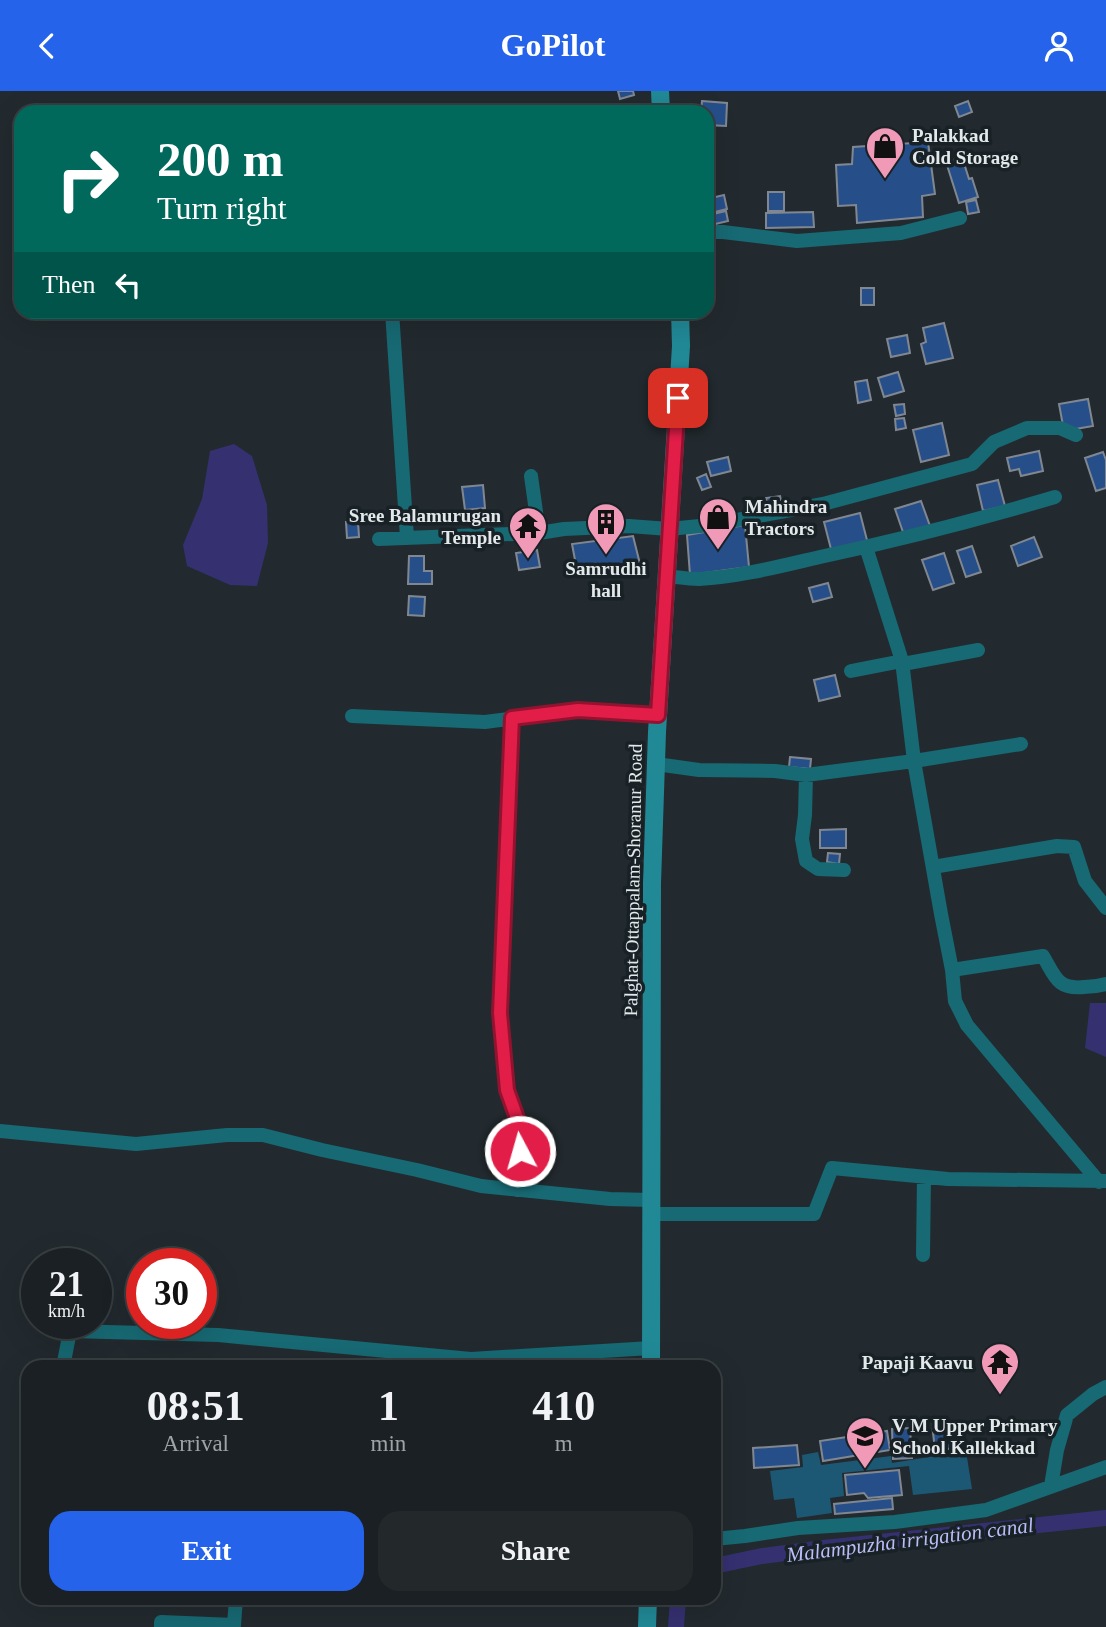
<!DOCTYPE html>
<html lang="en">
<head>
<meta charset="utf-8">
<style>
  :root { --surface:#1a2023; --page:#23282b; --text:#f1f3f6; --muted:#9fa3a6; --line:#383e41; --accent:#2563eb }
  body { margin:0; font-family:Georgia,serif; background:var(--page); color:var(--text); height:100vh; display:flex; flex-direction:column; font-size:26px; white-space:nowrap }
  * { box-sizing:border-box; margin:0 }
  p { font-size:23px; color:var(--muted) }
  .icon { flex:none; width:38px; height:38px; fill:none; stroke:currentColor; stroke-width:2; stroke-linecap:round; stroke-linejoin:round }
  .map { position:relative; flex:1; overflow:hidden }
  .sheet { position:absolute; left:21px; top:1269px; width:700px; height:245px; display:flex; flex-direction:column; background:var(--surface); border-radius:21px; box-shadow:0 7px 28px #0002,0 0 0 2px var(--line) }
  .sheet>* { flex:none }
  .guide { position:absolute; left:14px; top:14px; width:700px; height:214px; border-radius:21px; box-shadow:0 7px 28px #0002,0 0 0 2px var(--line); background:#00695c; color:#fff; overflow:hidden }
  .speed { position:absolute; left:21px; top:1157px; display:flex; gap:14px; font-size:35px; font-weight:700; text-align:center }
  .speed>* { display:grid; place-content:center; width:91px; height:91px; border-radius:50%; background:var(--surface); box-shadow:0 7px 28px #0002,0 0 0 2px var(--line); line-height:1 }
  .speed small { font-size:18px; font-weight:400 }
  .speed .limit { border:10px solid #d22; background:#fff; color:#111 }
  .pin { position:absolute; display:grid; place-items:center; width:60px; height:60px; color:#fff; margin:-30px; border-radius:14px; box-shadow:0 4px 10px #0006 }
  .me { position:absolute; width:77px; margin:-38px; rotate:354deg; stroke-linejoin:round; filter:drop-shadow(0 0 5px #0008) }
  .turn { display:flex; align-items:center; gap:24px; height:147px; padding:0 28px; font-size:32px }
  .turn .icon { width:91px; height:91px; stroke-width:2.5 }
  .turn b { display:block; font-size:49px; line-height:60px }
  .then { display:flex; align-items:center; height:66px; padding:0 28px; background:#0003; gap:14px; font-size:26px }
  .eta { display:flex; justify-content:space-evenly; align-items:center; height:119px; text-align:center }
  .eta b { font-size:42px; font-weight:600; line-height:49px }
  .button { display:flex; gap:14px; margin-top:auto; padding:14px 28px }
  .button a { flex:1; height:80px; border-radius:21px; background:var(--accent); color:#fff; font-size:28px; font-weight:600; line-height:80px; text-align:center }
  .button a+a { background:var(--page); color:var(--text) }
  header { display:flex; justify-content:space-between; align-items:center; height:91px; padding:0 28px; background:var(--accent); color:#fff; font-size:32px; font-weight:600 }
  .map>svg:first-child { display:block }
  .green { fill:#1c5874 }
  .water { fill:#353070 }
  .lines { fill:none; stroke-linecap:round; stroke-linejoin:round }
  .canal { stroke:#353070; stroke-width:16 }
  .building { fill:#264f8a; stroke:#818790; stroke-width:2 }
  .street { stroke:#176973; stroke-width:14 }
  .secondary { stroke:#218996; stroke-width:18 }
  .route-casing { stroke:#92132f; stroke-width:18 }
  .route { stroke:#e11d48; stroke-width:12 }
  .labels { text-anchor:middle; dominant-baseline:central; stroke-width:7; stroke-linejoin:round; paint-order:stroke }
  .poi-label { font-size:19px; font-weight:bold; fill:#e3e8eb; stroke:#182125; text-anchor:start }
  .street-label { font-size:19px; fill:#e3e8eb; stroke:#182125 }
  .water-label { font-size:21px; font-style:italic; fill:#bbbdf7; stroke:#182125 }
</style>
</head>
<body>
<header><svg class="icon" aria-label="back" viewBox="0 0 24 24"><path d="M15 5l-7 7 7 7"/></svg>GoPilot<svg class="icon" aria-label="person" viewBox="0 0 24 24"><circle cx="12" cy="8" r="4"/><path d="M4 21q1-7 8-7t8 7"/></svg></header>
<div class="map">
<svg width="1106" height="1536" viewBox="0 0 1106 1536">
  <rect width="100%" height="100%" fill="#222a2f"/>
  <path class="green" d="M966 1360 972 1398 913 1404 909 1375 842 1382 844 1405 830 1407 832 1422 797 1427 794 1407 774 1409 770 1380 803 1376 802 1364 818 1361 821 1374 891 1365 892 1372Z"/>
  <path class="water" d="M234 353 252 365 267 414 268 452 257 495 230 494 187 475 183 454 202 408 210 360Z
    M1090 912H1106V966L1085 957Z"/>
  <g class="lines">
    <path class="canal" d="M714 1475 762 1465 824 1457 1106 1427
      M676 1536 678 1507"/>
  </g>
  <path class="building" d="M618 0H633L634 4 620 8Z
    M702 10 727 12 726 35 707 34V21H701Z
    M968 10 972 21 959 26 955 15Z
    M627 14 628 21H605V19Z
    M928 51 935 103 922 105 923 126 857 132 856 114 838 115 836 74 852 73 853 56Z
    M962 66 969 88 972 87 978 106 959 112 946 71Z
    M768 101H784V120H768Z
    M724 104 727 118 707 123V108Z
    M976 109 979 121 968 123 966 111Z
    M726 120 728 130 711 134 709 124Z
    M813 121 814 136 766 137V122Z
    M861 197H874V214H861Z
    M538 220H617V223L539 228Z
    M944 232 953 267 926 273 921 253 926 251 923 237Z
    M907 244 910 262 891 266 887 248Z
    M898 281 904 300 884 306 878 287Z
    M867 289 871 309 858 312 855 291Z
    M1088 308 1093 335 1064 340 1059 313Z
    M904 313 905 323 896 325 894 314Z
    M904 327 906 337 896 339 895 328Z
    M942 332 949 364 921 371 913 339Z
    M1039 360 1043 380 1021 385 1019 378 1010 380 1007 367Z
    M1103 361 1106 369V397L1096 400 1085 367Z
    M728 366 731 380 711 385 707 371Z
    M706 383 711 396 702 399 697 387Z
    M998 389 1005 415 983 420 977 394Z
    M483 394 485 417 465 419 462 396Z
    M780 405 783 419 769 421 766 407Z
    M921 410 930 435 904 444 895 418Z
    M860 422 868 453 832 462 824 431Z
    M358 430 359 446 347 447 346 431Z
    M745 434 749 476 690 484 687 444Z
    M633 445 641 477 578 485 572 453Z
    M1034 446 1042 466 1018 475 1011 455Z
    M972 455 981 481 966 486 957 460Z
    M537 459 540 476 519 479 516 462Z
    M944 462 954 492 933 499 922 469Z
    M409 465H424V480H432V493H408Z
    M828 492 832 506 813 511 809 497Z
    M409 505 425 506 424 525 408 524Z
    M835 584 840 605 819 610 814 589Z
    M790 666 811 668 810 678 789 676Z
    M846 738V757H820V739Z
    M828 762 840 763 839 773 827 771Z
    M954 1331 957 1357 935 1359 932 1333Z
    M910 1337 912 1367 893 1368 892 1338Z
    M887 1340 890 1359 823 1370 820 1350Z
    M797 1354 799 1374 754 1377 753 1357Z
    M899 1379 902 1404 868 1407 864 1402 847 1404 845 1384Z
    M892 1407 893 1418 835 1423 834 1413Z"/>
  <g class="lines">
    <path class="street" d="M707 141H723L797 150 901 142 960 127
      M392 220 407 447
      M531 385 539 442
      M379 448 539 442 564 438 629 435 669 438 710 434 823 413 972 373 994 351 1027 337H1060L1076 344
      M866 456 902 570
      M667 485C677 486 688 488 699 488 739 486 781 475 820 466 899 449 977 429 1055 406
      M903 573 978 559
      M352 625 485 631 578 619 658 624
      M512 627 500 922 507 999 522 1041 517 1099
      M1021 653 914 670 941 823 952 879 955 910 967 934 1099 1091
      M656 673 699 679 775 680 806 684 914 670 902 570 851 580
      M806 684 805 724 802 748 806 770 818 778 844 779
      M933 776 1057 755 1074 756 1085 790 1106 817
      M952 879 1043 865C1055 885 1057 899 1084 896 1091 896 1099 895 1106 893
      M0 1040 136 1053 227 1044H263L322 1059 417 1079 481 1095 610 1108 651 1109
      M651 1123H814L832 1077 948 1088 1105 1090
      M923 1164 924 1086
      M63 1276 70 1240 218 1244 471 1268 651 1257
      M1051 1395 1057 1359 1067 1324 1093 1303 1106 1296
      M714 1448 745 1445 798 1437 895 1431 986 1419 1106 1376
      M161 1536V1531L234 1534 236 1507"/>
    <path class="secondary" d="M660 0 661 21
      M651 1276 652 792 657 641 681 255 680 220
      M647 1536 648 1507"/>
  </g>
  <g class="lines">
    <defs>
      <path id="route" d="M520 1060 522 1041 507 999 500 922 512 627 578 619 658 624 678 307"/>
    </defs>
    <use href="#route" class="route-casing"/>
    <use href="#route" class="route"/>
  </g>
  <defs>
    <symbol id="shop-pin" viewBox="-11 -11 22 30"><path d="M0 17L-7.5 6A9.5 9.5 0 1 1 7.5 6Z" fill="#f09ab7" stroke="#182125"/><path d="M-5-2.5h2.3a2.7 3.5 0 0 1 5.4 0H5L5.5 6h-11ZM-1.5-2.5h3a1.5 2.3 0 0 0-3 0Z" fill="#111"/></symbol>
    <symbol id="building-pin" viewBox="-11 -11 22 30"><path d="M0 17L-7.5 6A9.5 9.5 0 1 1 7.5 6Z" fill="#f09ab7" stroke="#182125"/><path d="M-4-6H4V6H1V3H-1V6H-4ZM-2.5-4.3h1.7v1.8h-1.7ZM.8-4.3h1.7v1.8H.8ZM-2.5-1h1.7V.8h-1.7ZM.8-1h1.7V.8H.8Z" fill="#111"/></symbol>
    <symbol id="temple-pin" viewBox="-11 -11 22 30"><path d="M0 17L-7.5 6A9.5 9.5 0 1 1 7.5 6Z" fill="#f09ab7" stroke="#182125"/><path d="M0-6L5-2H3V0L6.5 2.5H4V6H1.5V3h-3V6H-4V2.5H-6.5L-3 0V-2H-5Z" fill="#111"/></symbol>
    <symbol id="school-pin" viewBox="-11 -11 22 30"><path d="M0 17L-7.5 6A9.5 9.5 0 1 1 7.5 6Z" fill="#f09ab7" stroke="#182125"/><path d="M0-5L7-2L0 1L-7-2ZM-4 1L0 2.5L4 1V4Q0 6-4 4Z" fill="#111"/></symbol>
  </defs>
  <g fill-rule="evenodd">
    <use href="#shop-pin" x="863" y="33" width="44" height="60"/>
    <use href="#shop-pin" x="696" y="404" width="44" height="60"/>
    <use href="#building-pin" x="584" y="409" width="44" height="60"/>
    <use href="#temple-pin" x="506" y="413" width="44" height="60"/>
    <use href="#temple-pin" x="978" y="1249" width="44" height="60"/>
    <use href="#school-pin" x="843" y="1323" width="44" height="60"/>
  </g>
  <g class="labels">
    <g class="poi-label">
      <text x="912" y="44">Palakkad<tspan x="912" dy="22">Cold Storage</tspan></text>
      <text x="745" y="415">Mahindra<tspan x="745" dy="22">Tractors</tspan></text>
      <text x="501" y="424" text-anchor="end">Sree Balamurugan<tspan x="501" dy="22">Temple</tspan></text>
      <text x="606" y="477" text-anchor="middle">Samrudhi<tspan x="606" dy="22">hall</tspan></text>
      <text x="973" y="1271" text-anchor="end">Papaji Kaavu</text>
      <text x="892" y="1334">V M Upper Primary<tspan x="892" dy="22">School Kallekkad</tspan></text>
    </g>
    <g class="street-label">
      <text transform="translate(633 789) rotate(-89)">Palghat-Ottappalam-Shoranur Road</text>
    </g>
    <g class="water-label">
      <text transform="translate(910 1449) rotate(-7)">Malampuzha irrigation canal</text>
    </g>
  </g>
</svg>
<div class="speed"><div>21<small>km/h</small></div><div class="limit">30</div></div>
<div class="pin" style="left:678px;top:307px;background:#d93025"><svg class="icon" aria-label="arrive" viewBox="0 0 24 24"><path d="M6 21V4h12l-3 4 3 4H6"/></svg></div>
<svg class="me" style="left:520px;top:1060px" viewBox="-20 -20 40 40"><circle r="17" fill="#e11d48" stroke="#fff" stroke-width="3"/><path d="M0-11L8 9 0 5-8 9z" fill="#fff"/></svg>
<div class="guide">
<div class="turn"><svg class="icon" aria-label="right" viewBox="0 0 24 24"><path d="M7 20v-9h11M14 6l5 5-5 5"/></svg><div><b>200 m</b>Turn right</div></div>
<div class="then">Then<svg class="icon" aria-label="left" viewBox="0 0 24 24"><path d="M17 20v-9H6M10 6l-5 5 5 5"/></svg></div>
</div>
<section class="sheet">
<div class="eta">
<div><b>08:51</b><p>Arrival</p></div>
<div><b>1</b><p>min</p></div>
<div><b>410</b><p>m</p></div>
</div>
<div class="button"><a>Exit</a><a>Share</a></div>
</section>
</div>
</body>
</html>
